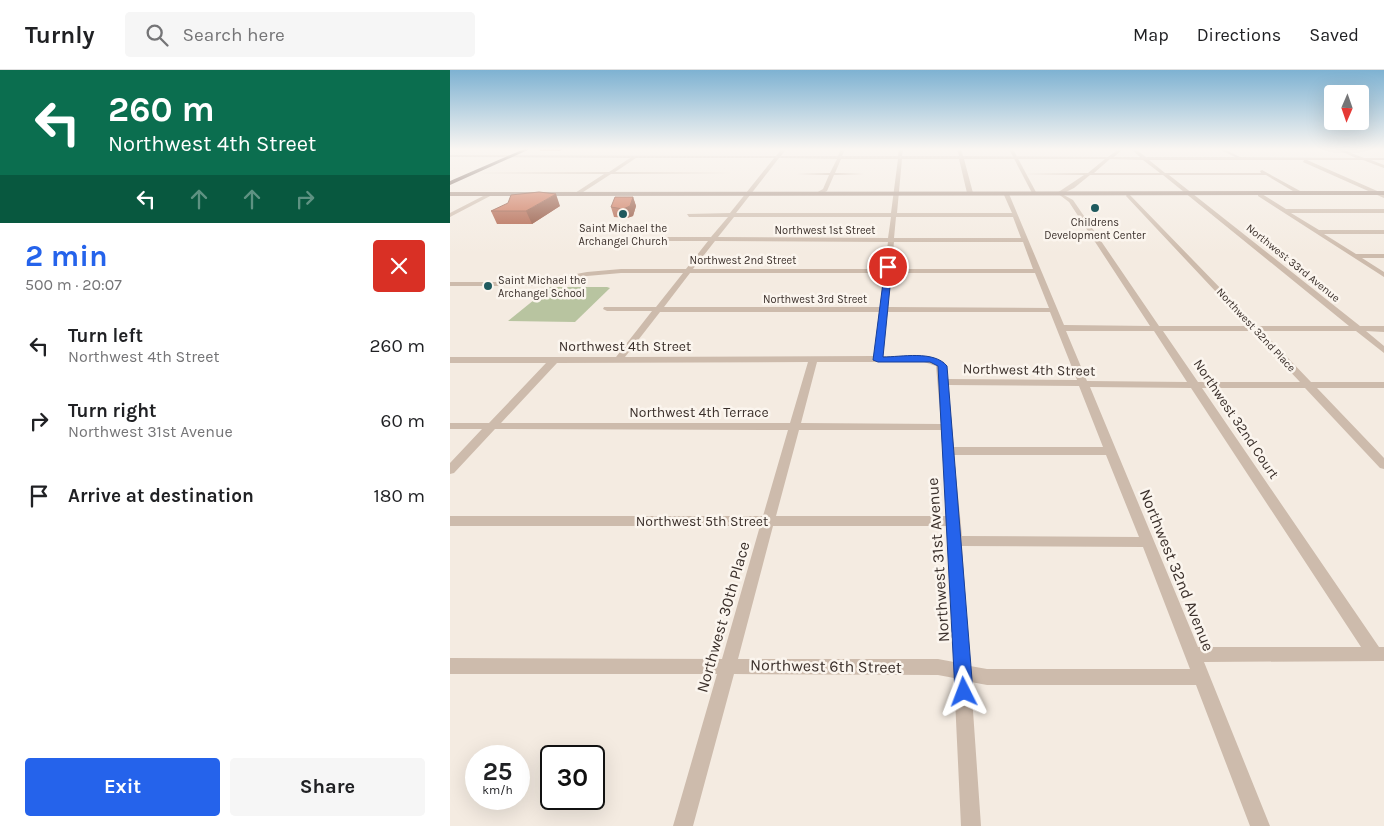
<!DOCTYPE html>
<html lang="en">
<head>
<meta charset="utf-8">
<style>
  :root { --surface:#fff; --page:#f6f6f6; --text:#202124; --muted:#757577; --line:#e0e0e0; --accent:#2563eb }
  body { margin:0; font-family:Karla,sans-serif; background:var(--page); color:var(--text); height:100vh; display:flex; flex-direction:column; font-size:19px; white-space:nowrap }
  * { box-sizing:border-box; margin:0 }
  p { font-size:16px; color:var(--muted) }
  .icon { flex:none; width:28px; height:28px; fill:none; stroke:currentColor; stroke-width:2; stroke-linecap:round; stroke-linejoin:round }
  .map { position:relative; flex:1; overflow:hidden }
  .side { display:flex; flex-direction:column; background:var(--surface); width:450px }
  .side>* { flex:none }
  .top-card { background:#0b6e4f; color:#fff; overflow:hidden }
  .needle { width:32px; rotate:182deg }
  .buttons { position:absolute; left:874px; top:15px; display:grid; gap:10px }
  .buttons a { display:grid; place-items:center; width:45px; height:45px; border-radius:5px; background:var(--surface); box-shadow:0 5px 20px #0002; font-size:25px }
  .speed { position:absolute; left:15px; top:675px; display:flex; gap:10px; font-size:25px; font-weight:700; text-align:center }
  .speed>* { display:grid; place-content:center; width:65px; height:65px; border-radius:50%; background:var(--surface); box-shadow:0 5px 20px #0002; line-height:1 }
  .speed small { font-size:12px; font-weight:400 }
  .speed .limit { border:2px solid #111; border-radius:8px; background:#fff; color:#111 }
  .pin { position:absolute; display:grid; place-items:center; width:42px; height:42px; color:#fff; margin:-21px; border:2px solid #fff; border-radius:50%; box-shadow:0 1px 5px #0007 }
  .me { position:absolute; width:55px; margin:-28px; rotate:357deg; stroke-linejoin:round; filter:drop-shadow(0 0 4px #0008) }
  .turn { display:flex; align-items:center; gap:18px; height:105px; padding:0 25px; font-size:22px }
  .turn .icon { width:65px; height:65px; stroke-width:2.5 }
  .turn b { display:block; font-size:35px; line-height:42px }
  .lanes { display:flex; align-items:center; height:48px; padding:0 25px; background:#0003; justify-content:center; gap:25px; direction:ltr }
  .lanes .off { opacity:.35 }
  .round { display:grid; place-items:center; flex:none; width:52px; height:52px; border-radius:5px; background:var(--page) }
  .summary { display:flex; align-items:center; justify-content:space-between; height:85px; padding:0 25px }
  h1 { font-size:30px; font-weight:700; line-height:38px; color:var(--accent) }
  .button { display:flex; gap:10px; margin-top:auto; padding:10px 25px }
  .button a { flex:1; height:58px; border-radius:5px; background:var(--accent); color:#fff; font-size:20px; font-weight:700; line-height:58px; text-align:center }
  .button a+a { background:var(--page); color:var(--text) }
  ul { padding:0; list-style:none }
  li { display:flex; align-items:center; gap:15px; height:75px; padding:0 25px }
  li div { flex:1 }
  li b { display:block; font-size:19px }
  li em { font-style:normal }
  header { display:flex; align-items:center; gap:30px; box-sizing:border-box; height:70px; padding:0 25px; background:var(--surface); border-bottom:1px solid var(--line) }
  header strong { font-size:24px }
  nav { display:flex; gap:28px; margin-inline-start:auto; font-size:18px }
  .search { width:350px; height:45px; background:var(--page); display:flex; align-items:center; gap:12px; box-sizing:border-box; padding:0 18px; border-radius:5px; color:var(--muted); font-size:19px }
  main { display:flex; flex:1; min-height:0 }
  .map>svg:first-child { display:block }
  .green { fill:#b8c4a0 }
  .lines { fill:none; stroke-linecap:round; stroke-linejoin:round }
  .minor { fill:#cdbbac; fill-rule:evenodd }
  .tertiary { fill:#cdbbac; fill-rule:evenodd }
  .secondary { fill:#a18a7d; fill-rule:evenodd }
  .trunk { fill:#6c584f; fill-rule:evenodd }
  .wall { fill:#ac5a40 }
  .shaded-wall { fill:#8c4a34 }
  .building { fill:#c8694b; stroke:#8c4a34 }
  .route { fill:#2563eb; stroke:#184099 }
  .poi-dot { fill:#1f5a5e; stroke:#fbf5ee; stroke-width:2 }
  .labels { text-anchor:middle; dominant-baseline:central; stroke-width:5; stroke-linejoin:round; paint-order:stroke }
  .far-poi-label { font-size:11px; fill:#3b302b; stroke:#fbf5ee }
  .far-street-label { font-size:11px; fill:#3b302b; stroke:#fbf5ee }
  .street-label { font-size:14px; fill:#3b302b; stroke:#fbf5ee }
  .near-street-label { font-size:16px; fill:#3b302b; stroke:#fbf5ee }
</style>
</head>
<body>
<header>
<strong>Turnly</strong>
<div class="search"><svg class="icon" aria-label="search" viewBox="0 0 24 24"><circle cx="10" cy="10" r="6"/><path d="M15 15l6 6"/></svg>Search here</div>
<nav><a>Map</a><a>Directions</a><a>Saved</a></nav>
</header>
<main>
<section class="side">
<div class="top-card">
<div class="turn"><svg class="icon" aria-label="left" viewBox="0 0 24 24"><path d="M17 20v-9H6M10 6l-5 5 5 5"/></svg><div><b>260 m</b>Northwest 4th Street</div></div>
<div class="lanes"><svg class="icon" aria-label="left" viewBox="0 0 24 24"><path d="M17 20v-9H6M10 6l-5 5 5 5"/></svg><svg class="icon off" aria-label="ahead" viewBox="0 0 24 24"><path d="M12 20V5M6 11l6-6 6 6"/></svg><svg class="icon off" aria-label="ahead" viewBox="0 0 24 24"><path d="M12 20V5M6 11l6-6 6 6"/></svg><svg class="icon off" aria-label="right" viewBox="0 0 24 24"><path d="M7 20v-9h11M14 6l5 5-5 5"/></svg></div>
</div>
<div class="summary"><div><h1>2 min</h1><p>500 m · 20:07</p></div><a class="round" style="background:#d93025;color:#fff"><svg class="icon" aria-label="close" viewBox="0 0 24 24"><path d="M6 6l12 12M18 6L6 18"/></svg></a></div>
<ul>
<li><svg class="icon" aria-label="left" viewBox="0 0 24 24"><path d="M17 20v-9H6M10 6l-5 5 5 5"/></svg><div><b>Turn left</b><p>Northwest 4th Street</p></div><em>260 m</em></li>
<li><svg class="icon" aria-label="right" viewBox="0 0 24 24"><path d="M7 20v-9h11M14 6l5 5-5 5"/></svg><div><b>Turn right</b><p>Northwest 31st Avenue</p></div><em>60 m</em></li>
<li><svg class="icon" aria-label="arrive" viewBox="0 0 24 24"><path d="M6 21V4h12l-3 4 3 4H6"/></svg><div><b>Arrive at destination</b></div><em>180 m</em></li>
</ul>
<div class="button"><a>Exit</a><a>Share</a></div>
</section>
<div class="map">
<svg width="934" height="756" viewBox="0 0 934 756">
  <rect width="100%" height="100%" fill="#f4ebe1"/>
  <path class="green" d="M100 217H157L160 218 125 252 58 251Z"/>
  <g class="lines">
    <path class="minor" d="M332 79H336L331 86H388L391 79H395L392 86H448L449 79H453L452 86H509L507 79H511L513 86 658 87 669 79H673L664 87H690L681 79H685L696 87H785L769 79H774L790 87 906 88 886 79H891L914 88H934V90H921L934 95V98L913 90H857L934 124V128L853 92 854 90H699L715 103H811L810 101 812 100 852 122V124H848L816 105H719L910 256H934V262L916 261 934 276V283L906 261H812L861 312H934V318H867L934 388V399L930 398 855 318H752L929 577H934V591L754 592 820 756H800L746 615H537L521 612 531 756H511L504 608 488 605 284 604 243 756H223L267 604H0V588L272 589 310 456H0V446H313L338 360 45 359 4 403 0 404V393L32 359H0V353H39L96 293H0V287H166L202 241H157L153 239 154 237H206L233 203H171L137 206 83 216H0V212H83L137 202 171 199H236L258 171H175L172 169 175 167H261L278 147H239L237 144 280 143 324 88H186L165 102 283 103 161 104 127 126 125 123 154 104 21 103 159 102 180 88 0 87V85L326 86ZM329 88 387 89 380 103 347 104 379 105 373 119 366 123 369 125 377 121 384 105 414 104 385 103 391 89H448L441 143H286ZM452 89H509L517 123 520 125 523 123 514 89H655L638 103 573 104 634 105 607 123 619 132 700 256 614 255 559 124 554 125 562 143H447ZM660 89 693 90 710 103H644ZM640 105H713L899 256H807L678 123 676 126 798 256H709L623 130 612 124 624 118ZM284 147H441L438 168 268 167ZM446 147H563L571 168H444ZM265 171 438 172 434 199H243ZM444 172H573L583 199H441ZM240 203H434L430 237H214ZM441 203H585L599 238 438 237ZM210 242H429L424 286 175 287ZM437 242H600L627 310 497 309 494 292 475 286H433ZM616 261H704L737 312 637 311ZM713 261H802L850 312H748ZM358 292 340 353H51L107 293ZM367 292H474L486 296 491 354 351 353ZM498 315 629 316 653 377H504ZM640 317 741 318 911 577H748ZM349 360H491L497 446H326ZM504 385H656L689 467 512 466ZM323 456H498L504 592 488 589H288ZM512 476 693 477 740 599H537L520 596Z
      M39 123 44 124 0 147V143Z
      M808 124H812L836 139H934V143H841L869 160H934V164H874L906 184H934V188H912L934 202V207L808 126Z"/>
    <path class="tertiary" d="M559 79H563L587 124 582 123Z"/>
    <path class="secondary" d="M934 121V125L0 126V122Z"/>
    <path class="trunk" d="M74 79H80L0 115V111Z"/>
  </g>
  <path class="wall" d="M89 79H114L109 81H90Z
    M183 127 186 136 183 146 177 148 164 147 161 137Z
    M110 136 82 154H47L41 141Z"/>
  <path class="shaded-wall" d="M108 79H114L109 81Z
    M106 124 110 136 82 154 76 141Z
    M183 127 186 136 183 146 177 148 173 139Z"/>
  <path class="building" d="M89 122 106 124 76 141H41L58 133 61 125Z
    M165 127H183L180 136 173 139 161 137Z"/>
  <linearGradient id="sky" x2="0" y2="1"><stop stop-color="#7eb2d2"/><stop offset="0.43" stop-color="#faf6f2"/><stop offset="1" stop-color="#faf6f2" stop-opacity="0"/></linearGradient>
  <rect width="934" height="184" fill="url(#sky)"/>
  <path class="route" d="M438 195 442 197 433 287C451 287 484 280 497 296L523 622 520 628 514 631 508 628 505 622 488 296 480 292H428L423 290 435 197Z"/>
  <g class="poi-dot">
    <circle cx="645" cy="138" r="5"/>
    <circle cx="173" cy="144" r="5"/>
    <circle cx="38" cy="216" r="5"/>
  </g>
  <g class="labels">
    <g class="far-poi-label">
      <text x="645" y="152">Childrens<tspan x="645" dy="13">Development Center</tspan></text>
      <text x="173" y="158">Saint Michael the<tspan x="173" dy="13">Archangel Church</tspan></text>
      <text x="48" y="210" text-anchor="start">Saint Michael the<tspan x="48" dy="13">Archangel School</tspan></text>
    </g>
    <g class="far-street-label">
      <text x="375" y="160">Northwest 1st Street</text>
      <text x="293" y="190">Northwest 2nd Street</text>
      <text transform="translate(843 193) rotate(39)">Northwest 33rd Avenue</text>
      <text x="365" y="229">Northwest 3rd Street</text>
      <text transform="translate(806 260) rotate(47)">Northwest 32nd Place</text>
    </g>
    <g class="street-label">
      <text x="175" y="276">Northwest 4th Street</text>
      <text transform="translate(579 300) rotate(1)">Northwest 4th Street</text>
      <text x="249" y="342">Northwest 4th Terrace</text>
      <text transform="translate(786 349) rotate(56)">Northwest 32nd Court</text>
      <text x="252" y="451">Northwest 5th Street</text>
    </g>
    <g class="near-street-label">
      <text transform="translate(488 490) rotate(-94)">Northwest 31st Avenue</text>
      <text transform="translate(727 500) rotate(68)">Northwest 32nd Avenue</text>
      <text transform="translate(273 547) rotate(-74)">Northwest 30th Place</text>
      <text transform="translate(376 596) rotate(1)">Northwest 6th Street</text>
    </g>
  </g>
</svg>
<div class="buttons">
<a><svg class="needle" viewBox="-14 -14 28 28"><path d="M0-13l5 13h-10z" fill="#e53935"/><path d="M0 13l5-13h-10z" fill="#757577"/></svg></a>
</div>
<div class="speed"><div>25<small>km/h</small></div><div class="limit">30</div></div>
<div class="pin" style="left:438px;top:197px;background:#d93025"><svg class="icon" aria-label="arrive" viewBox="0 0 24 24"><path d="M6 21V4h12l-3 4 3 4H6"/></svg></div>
<svg class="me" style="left:514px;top:622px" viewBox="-20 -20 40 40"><path d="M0-17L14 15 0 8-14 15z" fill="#2563eb" stroke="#fff" stroke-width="4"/></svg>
</div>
</main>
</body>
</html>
